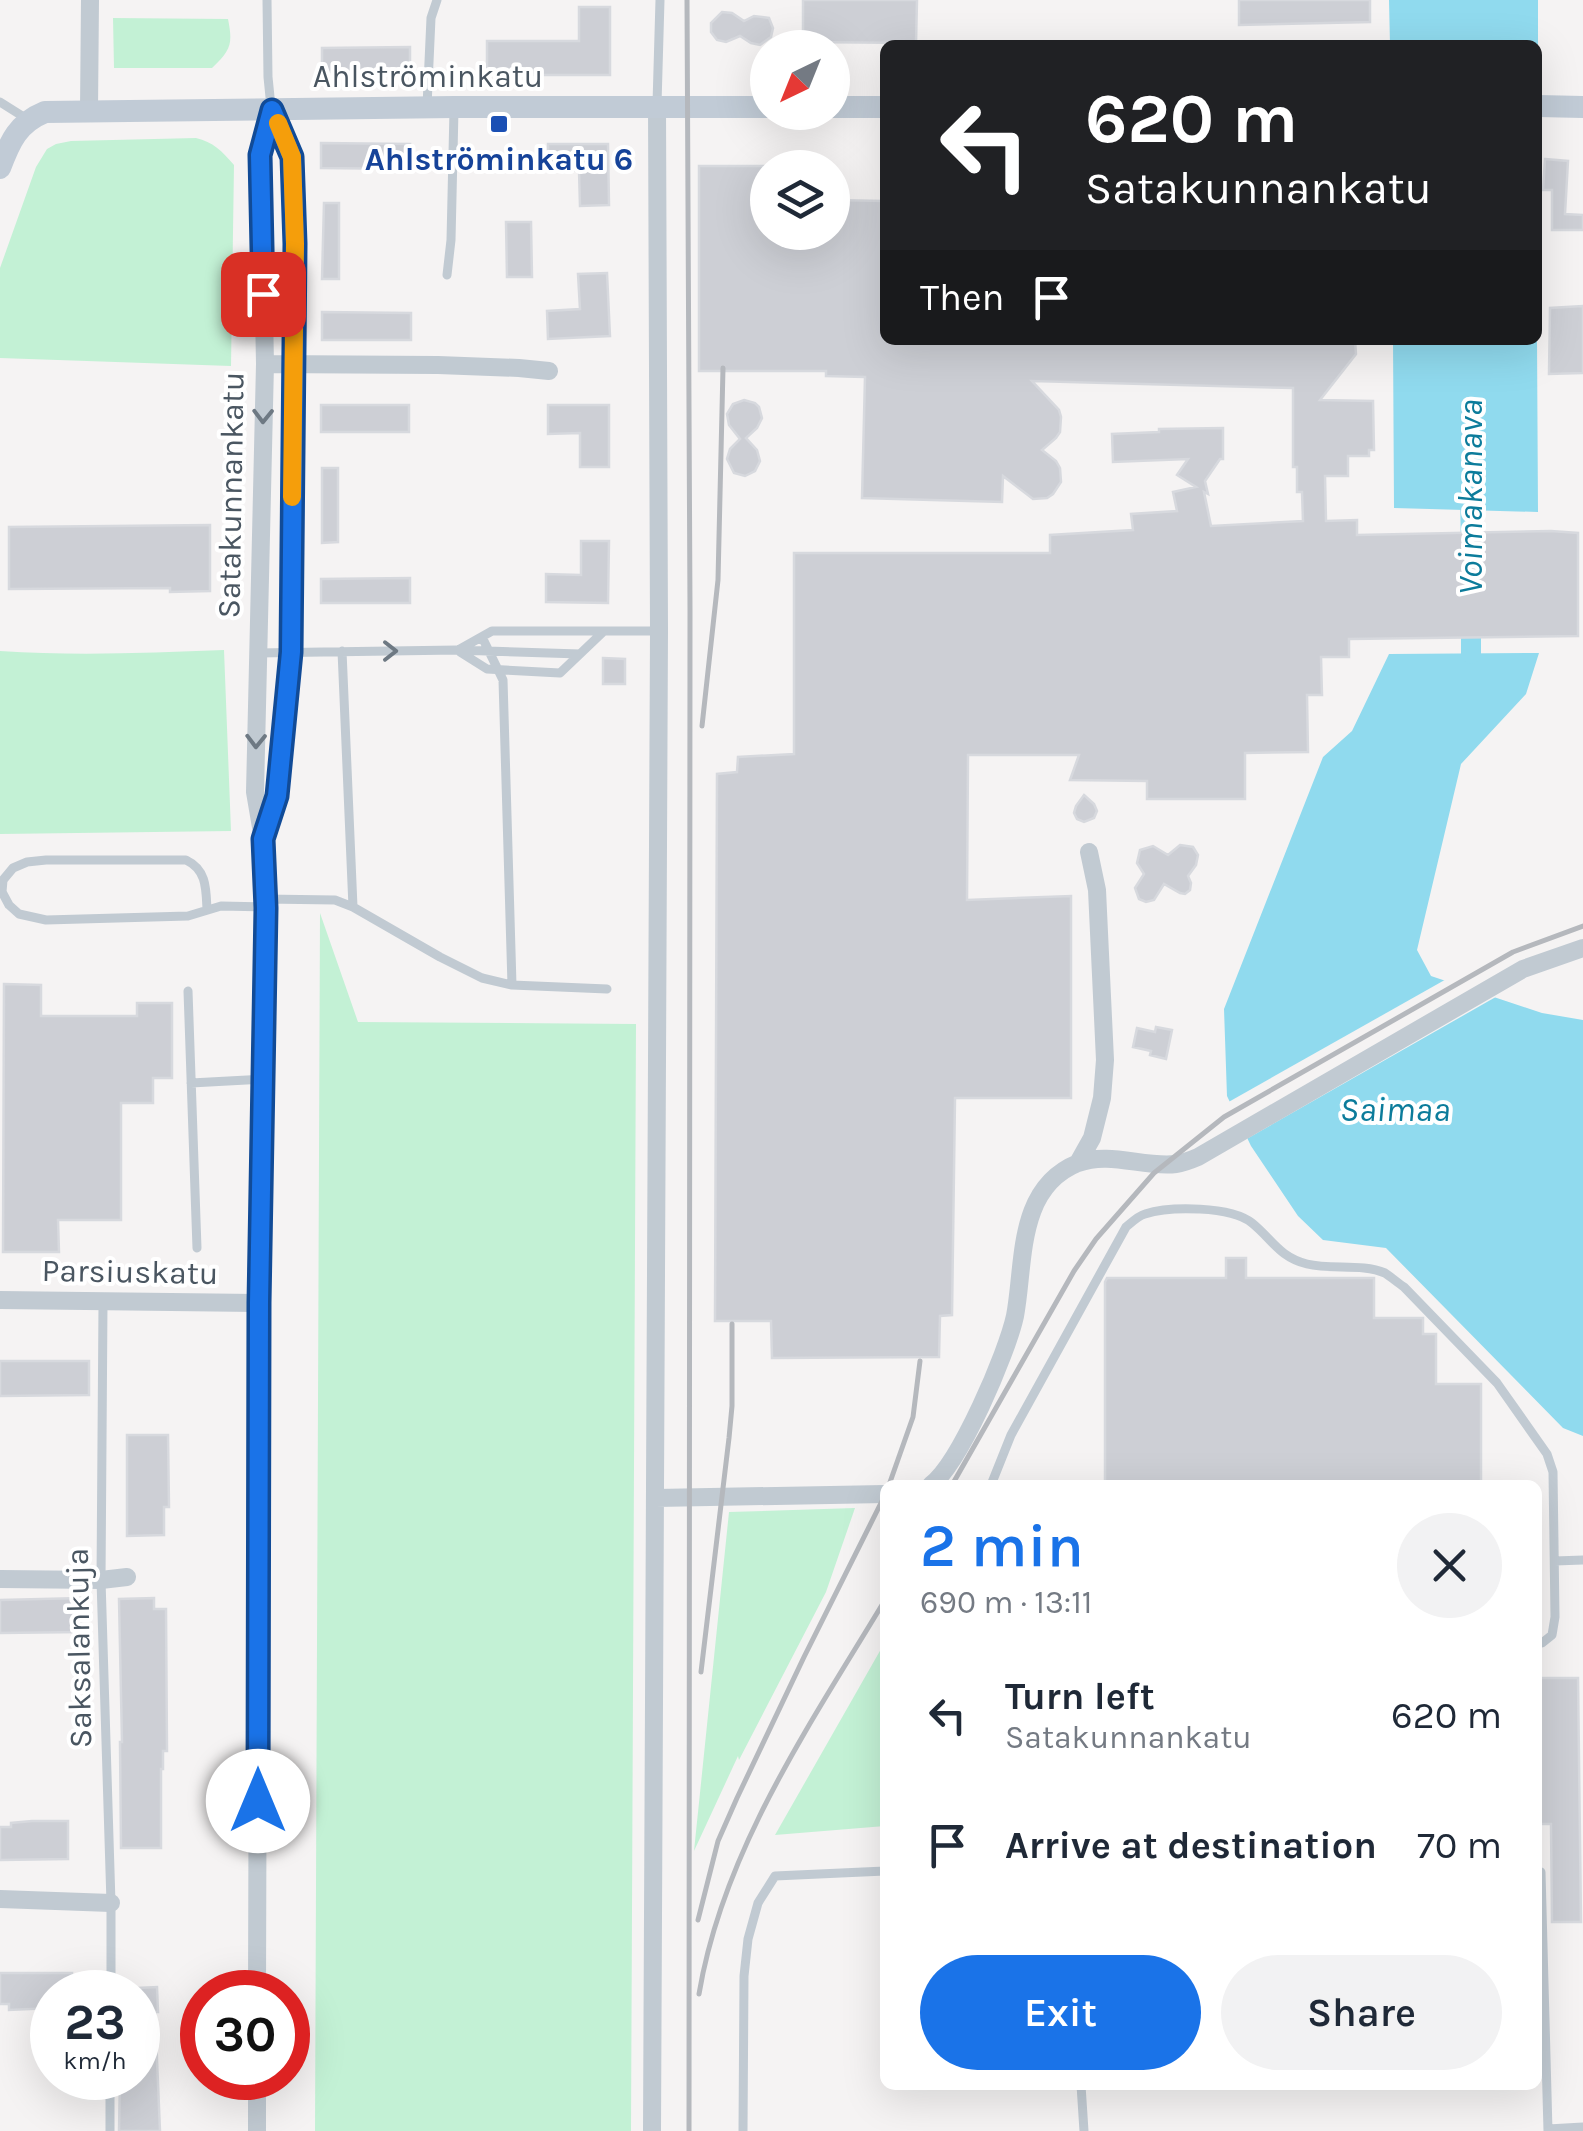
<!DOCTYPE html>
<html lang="en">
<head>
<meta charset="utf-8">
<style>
  :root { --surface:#fff; --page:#f2f2f3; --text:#1f2937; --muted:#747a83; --accent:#1a73e8 }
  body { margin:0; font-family:Karla,sans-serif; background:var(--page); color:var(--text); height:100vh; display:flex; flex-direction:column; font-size:38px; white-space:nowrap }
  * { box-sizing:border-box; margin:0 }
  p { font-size:32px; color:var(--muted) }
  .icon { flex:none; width:55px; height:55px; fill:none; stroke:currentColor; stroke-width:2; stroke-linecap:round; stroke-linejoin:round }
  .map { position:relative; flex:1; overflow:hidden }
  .drawer { position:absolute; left:880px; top:1480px; width:662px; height:610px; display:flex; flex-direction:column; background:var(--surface); border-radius:15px; box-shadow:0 10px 40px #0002 }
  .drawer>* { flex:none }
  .guide { position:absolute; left:880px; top:40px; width:662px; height:305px; border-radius:15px; box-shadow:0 10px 40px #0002; background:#202124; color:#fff; overflow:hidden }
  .needle { width:65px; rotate:223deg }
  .buttons { position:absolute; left:750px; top:30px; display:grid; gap:20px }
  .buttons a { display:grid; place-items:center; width:100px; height:100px; border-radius:50%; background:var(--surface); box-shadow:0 10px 40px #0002; font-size:50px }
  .speed { position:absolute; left:30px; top:1970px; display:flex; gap:20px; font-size:50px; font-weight:700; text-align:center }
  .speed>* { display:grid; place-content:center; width:130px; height:130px; border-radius:50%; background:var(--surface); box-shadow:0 10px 40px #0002; line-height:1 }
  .speed small { font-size:25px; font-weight:400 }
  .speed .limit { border:15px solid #d22; background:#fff; color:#111 }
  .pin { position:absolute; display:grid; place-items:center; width:85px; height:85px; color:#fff; margin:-42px; border-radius:20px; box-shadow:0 5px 15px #0006 }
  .me { position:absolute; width:110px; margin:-55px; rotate:0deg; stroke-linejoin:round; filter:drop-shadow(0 0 8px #0008) }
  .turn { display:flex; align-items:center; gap:35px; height:210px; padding:0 40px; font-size:45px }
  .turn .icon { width:130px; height:130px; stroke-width:2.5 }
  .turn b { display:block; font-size:70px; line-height:85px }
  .then { display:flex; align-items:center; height:95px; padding:0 40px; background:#0003; gap:20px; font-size:38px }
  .round { display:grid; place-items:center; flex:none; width:105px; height:105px; border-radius:52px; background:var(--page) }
  .summary { display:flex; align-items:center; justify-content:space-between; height:170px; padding:0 40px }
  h1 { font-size:60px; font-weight:600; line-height:75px; color:var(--accent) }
  .button { display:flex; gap:20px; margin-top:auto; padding:20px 40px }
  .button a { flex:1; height:115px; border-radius:60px; background:var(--accent); color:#fff; font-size:40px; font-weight:600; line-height:115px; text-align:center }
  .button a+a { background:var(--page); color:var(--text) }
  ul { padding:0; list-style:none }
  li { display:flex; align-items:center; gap:30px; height:130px; padding:0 40px }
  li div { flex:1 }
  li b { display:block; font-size:38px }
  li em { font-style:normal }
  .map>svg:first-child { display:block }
  .green { fill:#c3f1d5 }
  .water { fill:#90daee }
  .pier { fill:#f5f3f3 }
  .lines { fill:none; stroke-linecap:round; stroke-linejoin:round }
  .canal { stroke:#90daee; stroke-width:20 }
  .building { fill:#cdcfd5; stroke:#d7d9de; stroke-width:2.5 }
  .lane { stroke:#c1cad2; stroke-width:9 }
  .street { stroke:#c1cad2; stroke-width:18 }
  .secondary { stroke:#c1cbd6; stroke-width:22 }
  .rail { stroke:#b5b8bd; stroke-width:5 }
  .oneway { stroke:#6e7983 }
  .route-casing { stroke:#114b97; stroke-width:25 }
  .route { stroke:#1a73e8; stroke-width:18 }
  .slow { stroke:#f59e0b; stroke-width:18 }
  .transit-dot { fill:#1a4fb4; stroke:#fff; stroke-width:4 }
  .labels { text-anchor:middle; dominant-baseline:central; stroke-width:8; stroke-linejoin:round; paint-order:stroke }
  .street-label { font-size:32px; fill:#4a5661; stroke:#fff }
  .transit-label { font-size:32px; font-weight:bold; fill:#164399; stroke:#fff }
  .water-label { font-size:35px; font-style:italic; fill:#0c7c9b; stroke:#fff }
</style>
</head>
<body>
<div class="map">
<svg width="1583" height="2131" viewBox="0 0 1583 2131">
  <rect width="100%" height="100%" fill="#f5f3f3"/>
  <path class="green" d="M113 18 228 19C233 44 231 50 212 68H114Z
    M196 138C213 142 222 151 234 165L231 366 0 358V268L36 167 47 149 56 144 71 141Z
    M224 650 231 831 0 834V651C74 656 149 653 224 650Z
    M320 913 358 1022 636 1024 631 2131H315Z
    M855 1508 826 1592 739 1760 738 1756 694 1851 729 1512Z
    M885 1642V1826L775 1835Z"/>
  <path class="water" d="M1389 0H1538V72V45H1390Z
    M1393 340H1537L1538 512 1394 508Z
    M1539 653 1526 694 1461 764 1417 950 1431 976 1542 1013 1583 1020V1436L1563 1428 1386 1248 1323 1240 1298 1216 1251 1146 1227 1096 1224 1009 1323 757 1352 731 1389 654Z"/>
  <path class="pier" d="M1450 977 1501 994 1243 1141 1225 1104Z"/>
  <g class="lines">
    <path class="canal" d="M1470 486 1471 557
      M1471 611V654"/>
  </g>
  <path class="building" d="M803 0H917L916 43 803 42Z
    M1239 0H1370V22L1239 25Z
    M579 7H610V75H487V41H579Z
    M722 12 732 13 744 21 754 16 769 18 773 28 771 37 760 45 751 43 740 36 726 42 717 40 711 32V23Z
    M410 47V72H322V48Z
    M321 143 410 144 409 169 321 168Z
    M548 144H608L609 205 580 206 579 170 548 171Z
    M1545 159 1568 161 1565 214 1583 215V230H1552V190H1543Z
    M699 166H768V232H832V200L885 201V340H1355L1356 354 1320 400 1373 401 1374 450H1369V456H1348V476H1325L1326 521 1357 520V535L1551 531 1578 533V636L1349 639V657H1321L1322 695H1307L1308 752 1245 753V799H1147V781L1070 780 1079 755H968L967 900 1071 896V1098H955L952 1315 940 1316 939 1357 772 1358 771 1321H715L717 774 737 772 738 757 794 754V553H1050V535L1133 530 1131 514 1177 511 1173 492 1196 487 1177 475 1188 459 1113 462 1112 434 1159 432V429L1223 428V459H1220L1205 481 1208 494 1204 492 1211 526 1303 521 1302 492H1297V467H1293V388L1032 381 1059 410 1061 417 1060 432 1056 438 1042 450 1056 461 1060 468 1061 482 1053 494 1047 498 1033 499 1003 476 1002 502 862 498 865 377 826 376V371H699Z
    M324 203H339V279H322Z
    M506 222H531L532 277H507Z
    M607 273 610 336 548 339 547 311 580 309 578 274Z
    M1583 306V373L1549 374 1550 308Z
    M322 312 411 313V340H322Z
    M744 400 755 403 759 407 762 418 757 428 746 438 757 450 760 461 755 471 745 476 734 473 727 459 730 449 740 439 729 425 727 414 733 404Z
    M321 405H409V432H321Z
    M548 405H609V467H580V433L548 434Z
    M322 468H338V542L322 543Z
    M210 525V591L170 592V588L9 589V527Z
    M581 541H609L608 603 546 602V574L581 575Z
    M410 578V603H321V579Z
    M603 658 625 659V684H603Z
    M1084 795 1094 804 1097 811 1094 818 1084 822 1077 819 1074 813 1076 806Z
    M1180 845 1193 847 1198 855 1196 865 1188 876 1191 883 1190 890 1185 894 1180 893 1164 884 1154 900 1146 902 1139 899 1135 888 1144 874 1137 863 1140 850 1153 846 1168 855Z
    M4 984 41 985V1016H137V1003H172V1078H153V1103H121V1220H58L59 1252H3Z
    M1156 1027 1172 1030 1166 1059 1150 1055 1151 1051 1133 1047 1137 1028 1155 1032Z
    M1226 1258H1246V1278H1374V1318H1423V1334H1436V1384H1481V1485H1105V1282L1107 1278H1226Z
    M0 1361H89V1395L0 1396Z
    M127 1435H168L169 1507H164V1535L127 1536Z
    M81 1598V1632L0 1633V1600Z
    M154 1598V1609H166L167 1751H163V1769H161V1848H121L120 1742H122L119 1599Z
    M1538 1678H1578L1581 1922H1552L1551 1824H1538Z
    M32 1821H68V1859L0 1860V1827H11V1823Z
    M0 1973H72L71 1992H52V2008L9 2010V2004H0Z
    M157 1987 158 2012H155L160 2131H119L120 2078H138V1988Z"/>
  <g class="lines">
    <path class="lane" d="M267 0 268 77 271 107
      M0 102 27 119
      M657 104 660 0
      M427 106 431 18 437 0
      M447 275 451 240 454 110
      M482 637 503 680 512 985
      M460 649 492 631H659
      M342 651 353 907
      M460 652 487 669 560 673 603 632
      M257 653 457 650 580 654
      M265 899 335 900 353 907 440 957 482 978 512 985 607 989
      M207 910C206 889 207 870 186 860H46L27 862 13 868 3 880 2 892 9 905 19 914 46 920 188 916 221 906 264 907
      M188 991 197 1248
      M191 1083 263 1079
      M103 1303 101 1580 111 1903V1992
      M991 1485 1011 1435 1126 1227C1132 1222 1138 1216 1145 1214 1170 1206 1231 1206 1252 1223 1272 1239 1279 1257 1307 1264 1332 1270 1362 1263 1385 1273 1391 1277 1398 1283 1404 1287L1497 1383 1547 1454 1553 1472 1555 1617 1552 1635 1542 1643 1538 1644
      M1555 1561 1583 1560
      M1541 1872 1548 2131
      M1081 2085 1084 2131
      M1548 2129 1583 2127
      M110 2131V2078
      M743 2131 744 1976 748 1939 758 1903 775 1876 885 1871"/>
    <path class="street" d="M89 110 90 0
      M265 364 438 365 519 368 549 371
      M264 834 277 796 291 652 295 244 292 157 271 109
      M1078 1163 1092 1138 1102 1098 1105 1060 1097 890 1089 852
      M0 1300 259 1303
      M931 1485C960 1463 1007 1353 1015 1316 1025 1263 1016 1188 1078 1163 1110 1151 1144 1168 1176 1164 1184 1163 1191 1160 1198 1157L1523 969 1583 948
      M656 1498 885 1494
      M0 1579 101 1580 127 1577
      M0 1899 111 1903
      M257 1992 259 1303 265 908 263 839 255 792 265 364 261 155 271 109
      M257 2131V2078
      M652 2131 659 631 657 107"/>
    <path class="secondary" d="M1538 106 1583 107
      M832 107H885
      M0 168C10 141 18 123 45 112L454 107H768"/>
    <path class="rail" d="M687 0 690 610 689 2131
      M702 726 718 580 723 368
      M889 1485 913 1417 920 1361
      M952 1485 1074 1271 1096 1239 1154 1173 1224 1117 1513 952 1583 926
      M701 1672 729 1438 732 1406V1324
      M698 1920 718 1841 737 1798 804 1657 885 1495
      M699 1994C723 1850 811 1723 885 1600"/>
  </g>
  <defs><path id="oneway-chevron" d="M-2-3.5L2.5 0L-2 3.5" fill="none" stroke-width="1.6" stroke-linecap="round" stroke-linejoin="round" transform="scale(2.5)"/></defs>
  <g class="oneway">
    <use href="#oneway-chevron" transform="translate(263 416) rotate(91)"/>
    <use href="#oneway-chevron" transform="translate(390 651)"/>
    <use href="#oneway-chevron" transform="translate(256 741) rotate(91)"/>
  </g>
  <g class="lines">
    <defs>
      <path id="route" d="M258 1801 259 1303 266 908 263 839 277 796 291 652 295 244 292 157 272 110 260 155 263 294"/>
    </defs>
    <use href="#route" class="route-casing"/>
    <use href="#route" class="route"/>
    <path class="slow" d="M278 123 292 157 295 244 292 497"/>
  </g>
  <rect class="transit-dot" x="489" y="114" width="20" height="20" rx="5"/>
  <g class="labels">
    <g class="street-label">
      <text x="428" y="76">Ahlströminkatu</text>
      <text transform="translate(231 495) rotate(-89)">Satakunnankatu</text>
      <text transform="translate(130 1272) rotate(1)">Parsiuskatu</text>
      <text transform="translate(79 1648) rotate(-91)">Saksalankuja</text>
    </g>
    <g class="transit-label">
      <text x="499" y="159">Ahlströminkatu 6</text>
    </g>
    <g class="water-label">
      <text transform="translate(1470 497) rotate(-90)">Voimakanava</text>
      <text x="1395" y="1109">Saimaa</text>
    </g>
  </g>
</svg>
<div class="buttons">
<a><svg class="needle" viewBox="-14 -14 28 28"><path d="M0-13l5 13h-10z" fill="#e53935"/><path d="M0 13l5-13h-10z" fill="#747a83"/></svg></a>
<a><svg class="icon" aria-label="layers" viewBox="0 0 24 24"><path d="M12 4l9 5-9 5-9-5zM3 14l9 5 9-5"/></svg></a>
</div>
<div class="speed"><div>23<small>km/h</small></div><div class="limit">30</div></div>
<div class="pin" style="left:263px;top:294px;background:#d93025"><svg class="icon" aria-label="arrive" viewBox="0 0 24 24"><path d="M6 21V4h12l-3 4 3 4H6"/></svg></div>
<svg class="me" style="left:258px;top:1801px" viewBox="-20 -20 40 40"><circle r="19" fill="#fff"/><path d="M0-13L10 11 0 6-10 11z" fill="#1a73e8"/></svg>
<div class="guide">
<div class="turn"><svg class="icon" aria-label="left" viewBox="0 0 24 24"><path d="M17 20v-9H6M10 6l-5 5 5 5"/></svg><div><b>620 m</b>Satakunnankatu</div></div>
<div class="then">Then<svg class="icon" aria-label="arrive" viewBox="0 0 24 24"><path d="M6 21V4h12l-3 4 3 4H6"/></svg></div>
</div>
<section class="drawer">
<div class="summary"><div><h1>2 min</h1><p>690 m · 13:11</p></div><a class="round"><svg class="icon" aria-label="close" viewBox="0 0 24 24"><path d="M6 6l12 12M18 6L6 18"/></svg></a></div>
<ul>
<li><svg class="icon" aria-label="left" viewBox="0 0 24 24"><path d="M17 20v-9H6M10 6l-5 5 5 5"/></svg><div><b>Turn left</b><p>Satakunnankatu</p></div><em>620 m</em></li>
<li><svg class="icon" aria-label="arrive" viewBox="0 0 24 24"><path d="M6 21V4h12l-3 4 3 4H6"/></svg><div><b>Arrive at destination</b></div><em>70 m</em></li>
</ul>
<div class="button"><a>Exit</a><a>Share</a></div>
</section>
</div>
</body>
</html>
